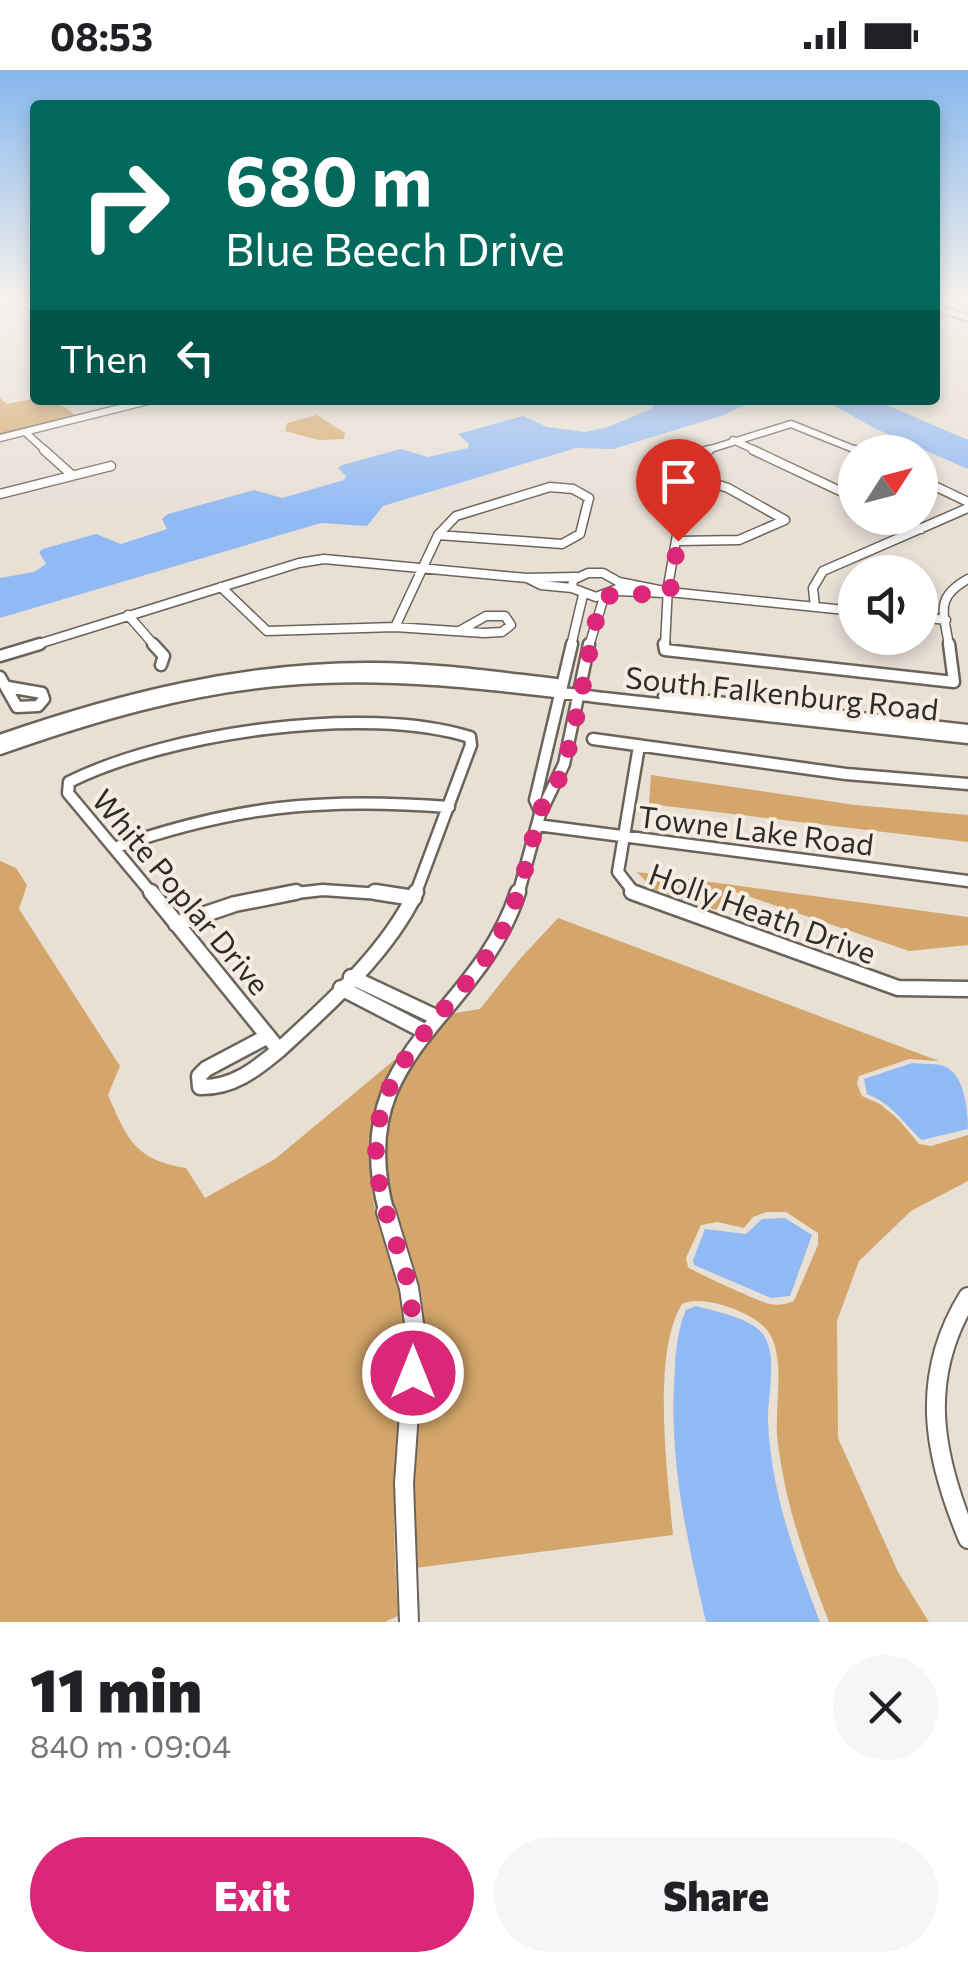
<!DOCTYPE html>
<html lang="en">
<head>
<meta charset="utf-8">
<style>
  :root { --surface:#fff; --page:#f6f6f6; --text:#202124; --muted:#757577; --accent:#db2777 }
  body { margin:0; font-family:Commissioner,sans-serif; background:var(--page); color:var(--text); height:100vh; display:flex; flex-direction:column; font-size:38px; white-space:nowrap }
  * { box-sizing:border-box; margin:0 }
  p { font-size:32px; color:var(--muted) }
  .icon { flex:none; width:55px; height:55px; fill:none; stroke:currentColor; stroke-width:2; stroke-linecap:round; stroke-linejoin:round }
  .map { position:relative; height:1552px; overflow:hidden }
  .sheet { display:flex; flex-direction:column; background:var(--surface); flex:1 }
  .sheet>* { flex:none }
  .hud { position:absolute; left:30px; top:30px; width:910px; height:305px; border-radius:10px; box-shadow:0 5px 15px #0003; background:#00695c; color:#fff; overflow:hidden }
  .needle { width:65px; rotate:54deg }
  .buttons { position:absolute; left:838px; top:365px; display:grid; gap:20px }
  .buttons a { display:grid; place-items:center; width:100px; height:100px; border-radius:50%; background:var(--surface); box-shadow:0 5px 15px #0003; font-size:50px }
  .pin { position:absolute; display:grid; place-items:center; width:85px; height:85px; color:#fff; margin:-102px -42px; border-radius:50% 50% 50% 0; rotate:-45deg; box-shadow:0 0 10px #0007 }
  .pin .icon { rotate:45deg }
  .me { position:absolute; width:110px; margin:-55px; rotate:0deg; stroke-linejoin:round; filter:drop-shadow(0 0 8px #0008) }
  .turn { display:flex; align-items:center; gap:35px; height:210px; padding:0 30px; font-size:45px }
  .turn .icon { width:130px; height:130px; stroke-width:2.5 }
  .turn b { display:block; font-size:70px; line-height:85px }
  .then { display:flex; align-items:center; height:95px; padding:0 30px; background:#0003; gap:20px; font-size:38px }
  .round { display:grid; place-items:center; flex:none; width:105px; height:105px; border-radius:52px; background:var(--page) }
  .summary { display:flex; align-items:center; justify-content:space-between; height:170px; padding:0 30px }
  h1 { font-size:60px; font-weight:800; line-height:75px }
  .cta { display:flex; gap:20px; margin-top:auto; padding:20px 30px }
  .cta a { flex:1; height:115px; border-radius:60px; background:var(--accent); color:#fff; font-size:40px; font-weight:800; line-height:115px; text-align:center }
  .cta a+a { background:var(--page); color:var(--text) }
  .status { display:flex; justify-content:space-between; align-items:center; height:70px; padding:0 50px; background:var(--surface); direction:ltr }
  .status svg { height:28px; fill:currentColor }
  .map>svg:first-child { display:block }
  .green { fill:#d4a66b; fill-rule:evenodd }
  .water { fill:#91b9f4 }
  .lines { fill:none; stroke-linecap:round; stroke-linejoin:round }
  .minor-far4-casing { stroke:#6b645b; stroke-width:9 }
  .minor-far3-casing { stroke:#6b645b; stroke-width:11 }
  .minor-far2-casing { stroke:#6b645b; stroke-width:15 }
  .minor-far1-casing { stroke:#6b645b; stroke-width:19 }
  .minor-casing { stroke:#6b645b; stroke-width:22 }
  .minor-far4 { stroke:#fff; stroke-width:6 }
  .minor-far3 { stroke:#fff; stroke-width:8 }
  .minor-far2 { stroke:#fff; stroke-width:10 }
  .minor-far1 { stroke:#fff; stroke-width:14 }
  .minor { stroke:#fff; stroke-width:18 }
  .route { stroke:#db2777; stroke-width:18; stroke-dasharray:0 32.4 }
  .labels { text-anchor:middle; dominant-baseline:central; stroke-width:8; stroke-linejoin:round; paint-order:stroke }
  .street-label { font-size:30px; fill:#2f2c28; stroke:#f5ede2 }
</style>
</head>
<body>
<div class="status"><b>08:53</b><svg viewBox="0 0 49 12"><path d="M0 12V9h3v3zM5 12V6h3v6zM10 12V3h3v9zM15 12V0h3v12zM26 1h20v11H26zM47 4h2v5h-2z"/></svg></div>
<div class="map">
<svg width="968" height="1552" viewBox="0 0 968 1552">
  <rect width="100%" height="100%" fill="#e8dfd5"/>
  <path class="green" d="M0 328 7 334C34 328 53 325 75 345L0 366Z
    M317 345 345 363 344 369 319 370 285 361 287 353Z
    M651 705 855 735 968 745V772L649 734Z
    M0 791 16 798 27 815 19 839 120 996 108 1025C128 1070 134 1089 186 1098L205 1128 275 1089 398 987C368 1038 363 1090 377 1147 386 1181 404 1214 405 1250 407 1298 400 1346 396 1394 392 1444 395 1495 398 1546L385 1552H0Z
    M637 802 968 847V875L909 881 730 820 716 840 653 819Z
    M558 848 939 991 909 989 859 1006 857 1014 862 1026 880 1034 898 1049 919 1074 931 1076 968 1065V1111L911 1141 859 1191 837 1251 838 1368 898 1502 929 1552H829C806 1493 786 1437 778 1374 773 1340 786 1297 771 1266 761 1244 703 1223 682 1234 651 1284 668 1407 673 1465L415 1498C409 1414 425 1331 422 1247 420 1211 403 1179 393 1145 368 1057 395 1009 449 944L480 939 519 890ZM767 1142H786L818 1163V1175L794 1231C786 1234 778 1236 770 1234 762 1233 692 1201 688 1197L686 1188 701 1155 717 1152 744 1158 753 1147Z"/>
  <path class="water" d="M652 330H770L751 332 724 345 613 379 576 378 383 436 367 456 321 453 0 548V508L34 502 46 494 39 482 43 479 96 464 121 474 167 459 162 449 168 444 254 420 282 428 344 410 346 406 338 398 342 395 401 379 428 387 468 378 469 374 458 364 523 346 547 357 585 362 608 357 653 338Z
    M824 330H875L968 370V399L874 358Z
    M912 993C921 994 938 993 946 997 965 1006 968 1042 968 1059L922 1070C902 1052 893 1034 867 1024L864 1009Z
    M785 1148 812 1165 790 1226 771 1228 694 1195 693 1190 705 1159 746 1164 762 1149Z
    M696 1236C714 1241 746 1247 760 1261 780 1280 767 1327 768 1351 771 1422 795 1487 820 1552H706C688 1472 670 1398 674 1316 675 1291 676 1262 686 1240Z"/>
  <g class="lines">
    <defs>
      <path id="minor-far4" d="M935 237 968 248
        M25 362 47 382
        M0 368 152 330
        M733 370 759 382
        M701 382 791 354 861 382"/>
      <path id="minor-far3" d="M44 380 73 406
        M753 380 855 428
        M855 380 861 382
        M920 409 968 432
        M550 417 573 419 589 428 580 464 562 474 438 465 456 446Z
        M0 424 111 396
        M896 448 921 459
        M678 471 739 470 785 450 728 418 688 405
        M588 503H603L619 512 620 518 596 527 572 518 573 510Z
        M527 508 541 515 572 518
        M619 512 669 522 855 541
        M221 517 267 561 395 557 484 563 502 562 511 555 505 546H486L461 560
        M618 521 665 523
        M815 537 813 518 823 501 968 438
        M128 545 155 576
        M920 547 946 550
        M395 557 438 465
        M32 576 299 493 324 489 527 508 576 507
        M571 576 583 525
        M589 576 604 527
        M665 576 668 516 690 391 695 384 709 380
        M949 576C944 542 934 528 968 509"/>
      <path id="minor-far2" d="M153 574 164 586 161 595
        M664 574 665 580 954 612 949 574
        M0 586 40 574
        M0 607 17 637 38 636 44 629 42 623 8 617
        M664 626 968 660
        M593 669 846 704 968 714
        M0 670C121 628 245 597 373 598 434 598 495 607 556 614
        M0 679C93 646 188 618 287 610 396 601 505 616 613 629 731 642 850 655 968 668
        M540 741 535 730 572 574
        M537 755 968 811
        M114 778C234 736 323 727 449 737
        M153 825 68 723 69 712C167 663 365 634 470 667L471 675 415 825
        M278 825 323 820 395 825
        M518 825 540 744 564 694 589 574
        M636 825 618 802 639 676"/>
      <path id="minor-far1" d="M151 822 279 980
        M375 822 414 828
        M632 822 898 918 968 919
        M176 854 235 834 296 822
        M351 907 436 947
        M341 918 424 961
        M268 966 206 999 199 1006 200 1017C232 1018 255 1000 279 980
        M279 980C328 935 387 883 416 822
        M387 1144C342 981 476 952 518 822"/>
      <path id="minor" d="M386 1142 409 1218 415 1260 404 1413 409 1552
        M968 1227C918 1308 933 1385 968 1469"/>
    </defs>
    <use href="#minor-far4" class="minor-far4-casing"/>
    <use href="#minor-far3" class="minor-far3-casing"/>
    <use href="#minor-far2" class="minor-far2-casing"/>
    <use href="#minor-far1" class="minor-far1-casing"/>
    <use href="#minor" class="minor-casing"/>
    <use href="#minor-far4" class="minor-far4"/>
    <use href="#minor-far3" class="minor-far3"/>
    <use href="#minor-far2" class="minor-far2"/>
    <use href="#minor-far1" class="minor-far1"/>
    <use href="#minor" class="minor"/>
  </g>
  <linearGradient id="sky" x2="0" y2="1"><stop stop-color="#85b6ed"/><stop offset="0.51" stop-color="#f5f1ec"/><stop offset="1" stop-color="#f5f1ec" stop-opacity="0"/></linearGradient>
  <rect width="968" height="447" fill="url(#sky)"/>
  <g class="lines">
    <path class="route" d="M413 1303C414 1270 414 1237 406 1205 392 1156 369 1109 378 1057 391 972 472 927 506 853 523 818 529 781 539 744 544 730 556 718 561 704 579 650 586 590 600 534L604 527C626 521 647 527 670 522L678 471"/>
  </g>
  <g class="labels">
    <g class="street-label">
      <text transform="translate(782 622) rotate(6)">South Falkenburg Road</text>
      <text transform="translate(756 759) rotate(7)">Towne Lake Road</text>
      <text transform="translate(182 821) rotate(50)">White Poplar Drive</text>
      <text transform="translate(763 842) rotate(20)">Holly Heath Drive</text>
    </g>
  </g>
</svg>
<div class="buttons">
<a><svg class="needle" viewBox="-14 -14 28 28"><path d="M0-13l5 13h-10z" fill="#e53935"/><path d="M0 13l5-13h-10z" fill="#757577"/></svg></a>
<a><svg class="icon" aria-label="sound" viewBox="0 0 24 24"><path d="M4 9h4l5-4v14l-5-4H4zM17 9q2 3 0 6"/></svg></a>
</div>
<div class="pin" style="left:678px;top:471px;background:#d93025"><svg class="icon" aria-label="arrive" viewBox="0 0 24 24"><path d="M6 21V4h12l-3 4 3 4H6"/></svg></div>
<svg class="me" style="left:413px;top:1303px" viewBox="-20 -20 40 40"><circle r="17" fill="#db2777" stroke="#fff" stroke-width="3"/><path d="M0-11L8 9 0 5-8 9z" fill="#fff"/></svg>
<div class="hud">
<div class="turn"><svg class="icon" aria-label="right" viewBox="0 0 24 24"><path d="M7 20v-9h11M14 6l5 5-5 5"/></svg><div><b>680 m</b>Blue Beech Drive</div></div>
<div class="then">Then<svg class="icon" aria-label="left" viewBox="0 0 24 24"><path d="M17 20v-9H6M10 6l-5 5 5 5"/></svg></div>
</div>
</div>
<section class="sheet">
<div class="summary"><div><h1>11 min</h1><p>840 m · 09:04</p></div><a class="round"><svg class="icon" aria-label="close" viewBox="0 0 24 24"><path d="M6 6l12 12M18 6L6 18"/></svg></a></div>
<div class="cta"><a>Exit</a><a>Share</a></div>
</section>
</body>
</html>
